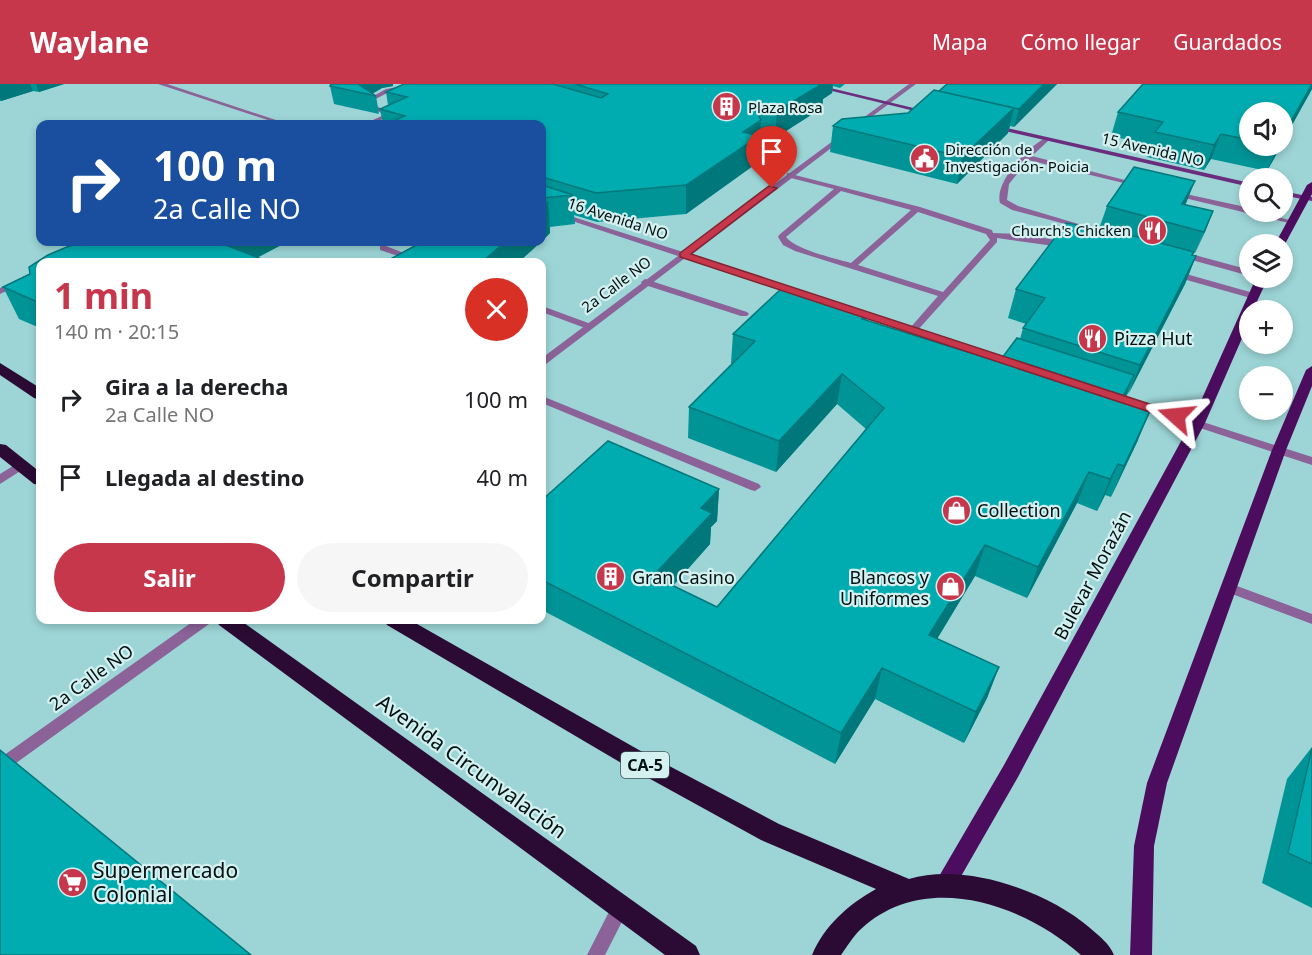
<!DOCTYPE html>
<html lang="es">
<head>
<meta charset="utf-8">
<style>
  :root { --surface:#fff; --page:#f6f6f6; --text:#202124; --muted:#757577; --accent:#c7374c }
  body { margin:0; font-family:"Noto Sans",sans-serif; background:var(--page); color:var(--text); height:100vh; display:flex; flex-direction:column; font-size:22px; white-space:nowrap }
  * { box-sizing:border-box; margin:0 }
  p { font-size:20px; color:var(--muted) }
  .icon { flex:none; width:33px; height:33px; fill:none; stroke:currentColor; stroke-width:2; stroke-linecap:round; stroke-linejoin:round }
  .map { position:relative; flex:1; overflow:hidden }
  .panel { position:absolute; left:36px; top:174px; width:510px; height:366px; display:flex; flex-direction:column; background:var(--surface); border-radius:12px; box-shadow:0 3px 9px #0003 }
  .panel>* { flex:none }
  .top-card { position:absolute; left:36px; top:36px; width:510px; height:126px; border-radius:12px; box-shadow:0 3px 9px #0003; background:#1a4fa0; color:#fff; overflow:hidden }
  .controls { position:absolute; left:1239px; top:18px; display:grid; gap:12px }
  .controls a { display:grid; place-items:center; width:54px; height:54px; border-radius:50%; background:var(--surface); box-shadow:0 3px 9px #0003; font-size:30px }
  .pin { position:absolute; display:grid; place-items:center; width:51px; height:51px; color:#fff; margin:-62px -26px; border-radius:50% 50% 50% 0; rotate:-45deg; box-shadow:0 0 6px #0007 }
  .pin .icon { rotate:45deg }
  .me { position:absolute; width:66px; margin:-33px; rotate:288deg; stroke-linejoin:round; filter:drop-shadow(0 0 4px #0008) }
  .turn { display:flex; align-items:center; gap:21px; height:126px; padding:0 18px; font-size:27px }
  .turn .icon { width:78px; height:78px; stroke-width:2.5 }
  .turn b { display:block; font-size:42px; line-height:51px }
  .round { display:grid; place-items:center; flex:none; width:63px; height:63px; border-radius:32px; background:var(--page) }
  .overview { display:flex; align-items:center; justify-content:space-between; height:102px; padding:0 18px }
  h1 { font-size:36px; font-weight:700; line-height:45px; color:var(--accent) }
  .primary-button { display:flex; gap:12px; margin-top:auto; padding:12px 18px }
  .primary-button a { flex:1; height:69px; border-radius:36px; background:var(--accent); color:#fff; font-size:24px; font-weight:700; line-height:69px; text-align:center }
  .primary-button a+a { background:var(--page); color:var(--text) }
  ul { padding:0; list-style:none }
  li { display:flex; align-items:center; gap:18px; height:78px; padding:0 18px }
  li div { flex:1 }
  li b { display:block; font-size:22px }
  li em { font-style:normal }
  header { display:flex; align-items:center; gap:36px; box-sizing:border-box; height:84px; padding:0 30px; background:var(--accent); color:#fff }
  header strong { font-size:28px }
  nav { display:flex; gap:33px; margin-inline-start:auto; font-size:21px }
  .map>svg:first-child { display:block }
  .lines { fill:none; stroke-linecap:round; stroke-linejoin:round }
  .lane { fill:#8b6398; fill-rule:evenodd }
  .street { fill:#8b6398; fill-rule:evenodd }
  .secondary { fill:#6b2e7e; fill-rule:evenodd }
  .primary { fill:#4d0d5f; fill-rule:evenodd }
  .highway { fill:#2b0b34; fill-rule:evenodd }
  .wall { fill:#009497 }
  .shaded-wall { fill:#00787b }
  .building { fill:#00acb0; stroke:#00787b; stroke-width:1.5 }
  .route { fill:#c7374c; stroke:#812431; stroke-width:1.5 }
  .labels { text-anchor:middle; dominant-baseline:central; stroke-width:4.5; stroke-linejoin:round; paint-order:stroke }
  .far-poi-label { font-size:15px; fill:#001112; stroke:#d4f0f0; text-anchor:start }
  .far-street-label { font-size:15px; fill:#001112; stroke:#d4f0f0 }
  .shield { fill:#d4f0f0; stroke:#405455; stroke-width:1.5 }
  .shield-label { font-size:16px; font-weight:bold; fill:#001112 }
  .poi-label { font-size:18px; fill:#001112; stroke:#d4f0f0; text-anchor:start }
  .street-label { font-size:18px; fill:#001112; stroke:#d4f0f0 }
  .near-street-label { font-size:21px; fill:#001112; stroke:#d4f0f0 }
  .near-poi-label { font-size:21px; fill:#001112; stroke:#d4f0f0; text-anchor:start }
</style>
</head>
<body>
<header>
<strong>Waylane</strong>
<nav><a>Mapa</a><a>Cómo llegar</a><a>Guardados</a></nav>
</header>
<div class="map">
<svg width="1312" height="871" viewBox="0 0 1312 871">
  <rect width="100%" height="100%" fill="#9dd5d6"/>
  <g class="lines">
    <path class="lane" d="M414 0 417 2 416 3 391 7 370 18 390 30V32H386L363 18 386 5Z
      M1047 53 1049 54V56L1032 72 1144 101 1140 103 1028 76 1009 100 1007 116 1018 122 1092 144 1088 146 1012 126 1000 119C994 97 1029 62 1047 53Z
      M787 89 920 123 992 146 993 149 1020 150 1068 158 1072 161 1068 164 997 154V158L916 248H910V244L938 212 795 167 783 161 778 153 779 151 834 105 787 93ZM841 107 911 126 851 179C834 174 796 166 786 153ZM918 128 986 150 990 156 943 208 858 181Z
      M1172 107 1250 124V128H1259L1297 138 1293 140 1172 111Z
      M380 162H386L427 178H416L380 166Z
      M1180 167 1250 186V192L1177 172V168Z
      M1172 186 1257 210 1259 212 1254 215 1169 191 1168 189Z
      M645 195 747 228 749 230 747 232H741L642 200 641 198Z
      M542 222 591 240 593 242 591 244H585L542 228Z
      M542 312 759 400 761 403 755 407 751 406 542 319Z
      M21 377 25 378 27 381 25 384 0 400V390Z
      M1229 499 1312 530V540L1224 507 1223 504 1224 501Z
      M621 814 627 816 630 822 605 871H587L615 816Z"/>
    <path class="street" d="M158 0H167L288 40H280Z
      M909 0H916L859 42H855V40Z
      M393 27 398 28 372 40H364Z
      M841 51 847 52 691 171 800 206V210H794L685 174 546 280 542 281V274L678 172 542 127V123L683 168Z
      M40 186V192L0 210V204Z
      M853 224 1021 278 1022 280 1017 283 1013 282 850 229 848 227Z
      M1110 308 1312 373V381L1106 313 1105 311 1106 309Z
      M195 536H211L209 540 5 687 0 689V674Z"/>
    <path class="secondary" d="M803 0H814L930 28 927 30Z
      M994 41 1250 99V103L992 44 991 43Z
      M1282 107 1312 113V117L1282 111Z"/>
    <path class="primary" d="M1312 98V110L1285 160 1282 163V160H1275L1307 101Z
      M1256 194H1268L1253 226H1250V236L1205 339 1018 693 952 808 945 811 938 808 935 801 938 794 1004 681 1191 339Z
      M1312 282V302L1286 366 1167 699 1154 762 1152 871H1130L1134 762 1147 699 1272 366 1306 286Z"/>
    <path class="highway" d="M0 279 40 304V316L34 314 0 291Z
      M0 360 6 361 40 388V401L34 400 0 373Z
      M216 536H240L696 862 700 871H665L219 541Z
      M384 536H410L639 666 779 740 909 795C965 778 1047 807 1090 844 1100 853 1109 859 1114 871H1081C1023 820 925 786 861 845 853 852 847 863 841 871H812C824 842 849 820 876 805L761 756 623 680 387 541Z"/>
  </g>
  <path class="wall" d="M0 0H64L39 8 33 7 1 17H0Z
    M404 0H845L840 4 833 2 832 9 823 15 822 24 775 54 760 50 757 79 686 130 597 138 574 131 575 140 550 143V149L542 157V40H383L380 25 388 21 386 8Z
    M947 0H1057L1014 43 1010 42 1008 49 957 100 830 68 833 42 908 29 939 7Z
    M1312 0V5L1282 59 1250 28V62H1281L1267 87 1211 75 1204 86 1147 73 1151 61 1111 52 1118 28Z
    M330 2H393L382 4 372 10 376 12 379 30 334 20Z
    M1187 117 1185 121 1213 127 1195 169 1194 168 1192 171 1196 172 1185 200 1124 317 1138 356 1111 413 1105 411 1097 427 1077 419 1027 514 975 492 937 555 999 583 987 614 964 659 875 615 835 680 542 526V416L719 405 717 437 711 443 710 460 673 502 717 523 866 345 837 320 776 388 688 354 689 323 732 280 731 279 733 250 868 229 867 236 999 278 1020 255 1023 244 1026 240 1008 234 1016 205 1167 161 1100 142 1107 122Z
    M85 158H287L257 174 269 178H40V244L19 235 3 203 30 190 29 183 48 171 74 160Z
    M1312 663V824L1262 799 1287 695Z"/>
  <path class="shaded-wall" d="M0 0H30L33 7 1 17 0 14Z
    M36 0H64L39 8Z
    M357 0H393V2L382 4 370 11Z
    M819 0H833L832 9 823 15 822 24 775 54 777 27Z
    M1044 0H1057L1014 43 1019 25Z
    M1312 0V5L1282 59V53Z
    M1014 24 1008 49 957 100 962 73Z
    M761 36 760 64H758L757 79 686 130V101L743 48Z
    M1221 50 1211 75 1204 86 1214 61Z
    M1278 62H1281L1267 87Z
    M1195 97 1187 117 1174 140 1182 120Z
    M548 119 550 149 542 157V125Z
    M1213 127 1205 148 1195 169Z
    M218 158H287L248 178Z
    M505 158H541L519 178H482Z
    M1196 172 1185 200 1128 311 1140 281Z
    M842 290 837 320 776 388 779 357Z
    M1134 291 1122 321 1121 316Z
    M1151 325 1138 356 1111 413 1124 382Z
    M1118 380 1105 411 1097 427 1110 395Z
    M1089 388 1077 419 1027 514 1038 483Z
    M719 405 717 437 711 443 710 460 653 524V492L701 424Z
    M985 461 975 492 920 583 929 551Z
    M999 583 987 614 964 659 976 628Z
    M882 584 875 615 835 680 841 649Z"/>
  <path class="building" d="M331 0H358L376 12 330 2Z
    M404 0H553L601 14 608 10 575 0H822L777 27 753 21 761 36 743 48 759 52 686 101 596 109 542 93V40H386L405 32 380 25 407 13 386 8Z
    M947 0H1044L1019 25 939 7Z
    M1143 0H1312L1282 53V28H1250V56L1221 50 1214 61 1155 48 1163 38 1118 28Z
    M934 6 1014 24 962 73 833 42 842 35 908 29Z
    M1134 83 1195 97 1182 120 1213 127 1204 148 1107 122Z
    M542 101 573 111 542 114Z
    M542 117 548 119 542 125Z
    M1066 139 1134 152 1194 168 1192 171 1196 172 1140 281 1023 244 1045 214 1016 205Z
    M85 158H220H218L269 178H40V219L3 203 30 190 29 183 48 171 74 160Z
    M422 158H505L482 178H385Z
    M783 203 868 229 862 235 999 278 1017 254 1134 291 1121 316 1151 325 1124 382 1118 380 1110 395 1089 388 1038 483 985 461 929 551 999 583 976 628 882 584 841 649 542 496V416L608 357 719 405 701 424 712 429 653 492 717 523 884 324 842 290 779 357 689 323 755 257 733 250Z
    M1312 664V780L1288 769Z
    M0 666 251 871H0Z"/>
  <path class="route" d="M769 102 777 104 691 170 1180 330 1182 332 1176 336 1171 335 680 173V169Z"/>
  <defs>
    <symbol id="building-disc" viewBox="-11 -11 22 22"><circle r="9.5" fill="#c7374c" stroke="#d4f0f0"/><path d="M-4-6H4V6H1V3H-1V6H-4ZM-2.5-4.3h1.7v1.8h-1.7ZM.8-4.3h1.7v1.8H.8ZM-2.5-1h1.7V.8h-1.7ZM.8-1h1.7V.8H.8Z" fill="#fff"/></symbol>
    <symbol id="civic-disc" viewBox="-11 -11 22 22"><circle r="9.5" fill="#c7374c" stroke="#d4f0f0"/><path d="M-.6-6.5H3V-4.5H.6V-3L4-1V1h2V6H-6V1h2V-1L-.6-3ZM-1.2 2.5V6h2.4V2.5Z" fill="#fff"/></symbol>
    <symbol id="restaurant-disc" viewBox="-11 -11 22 22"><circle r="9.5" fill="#c7374c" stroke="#d4f0f0"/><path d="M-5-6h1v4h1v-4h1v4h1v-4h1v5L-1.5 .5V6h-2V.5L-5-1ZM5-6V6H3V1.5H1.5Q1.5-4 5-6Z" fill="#fff"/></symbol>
    <symbol id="shop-disc" viewBox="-11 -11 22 22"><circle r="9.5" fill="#c7374c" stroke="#d4f0f0"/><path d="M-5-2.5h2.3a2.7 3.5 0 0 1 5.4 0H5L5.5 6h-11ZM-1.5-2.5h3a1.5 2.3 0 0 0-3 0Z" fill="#fff"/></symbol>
    <symbol id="supermarket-disc" viewBox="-11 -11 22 22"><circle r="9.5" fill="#c7374c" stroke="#d4f0f0"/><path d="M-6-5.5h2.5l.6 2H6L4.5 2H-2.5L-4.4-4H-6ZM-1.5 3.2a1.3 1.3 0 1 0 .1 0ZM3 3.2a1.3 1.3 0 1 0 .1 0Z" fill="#fff"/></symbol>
  </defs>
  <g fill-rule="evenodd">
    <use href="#building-disc" x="710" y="6" width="33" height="33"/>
    <use href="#civic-disc" x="908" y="58" width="33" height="33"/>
    <use href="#restaurant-disc" x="1136" y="130" width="33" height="33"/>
    <use href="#restaurant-disc" x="1076" y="238" width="33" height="33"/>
    <use href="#shop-disc" x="940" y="410" width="33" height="33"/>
    <use href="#building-disc" x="594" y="476" width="33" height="33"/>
    <use href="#shop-disc" x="934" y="486" width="33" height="33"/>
    <use href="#supermarket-disc" x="56" y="782" width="33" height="33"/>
  </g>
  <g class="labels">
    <g class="far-poi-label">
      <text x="748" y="23">Plaza Rosa</text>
      <text x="945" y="65">Dirección de<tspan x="945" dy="17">Investigación- Poicia</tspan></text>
      <text x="1131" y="146" text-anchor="end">Church's Chicken</text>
    </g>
    <g class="far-street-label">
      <text transform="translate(1153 65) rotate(13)">15 Avenida NO</text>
      <text transform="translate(618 134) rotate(18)">16 Avenida NO</text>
      <text transform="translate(616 200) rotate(-37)">2a Calle NO</text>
    </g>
    <rect class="shield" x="621" y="668" width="48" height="26" rx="4.5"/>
    <g class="shield-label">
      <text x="645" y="681">CA-5</text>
    </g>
    <g class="poi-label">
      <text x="1114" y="254">Pizza Hut</text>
      <text x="977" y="426">Collection</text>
      <text x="632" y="493">Gran Casino</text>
      <text x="929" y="493" text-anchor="end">Blancos y<tspan x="929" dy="21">Uniformes</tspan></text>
    </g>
    <g class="street-label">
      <text transform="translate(1092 491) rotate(-62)">Bulevar Morazán</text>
      <text transform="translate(91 593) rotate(-36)">2a Calle NO</text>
    </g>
    <g class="near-street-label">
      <text transform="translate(472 682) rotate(36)">Avenida Circunvalación</text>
    </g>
    <g class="near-poi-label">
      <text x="93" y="786">Supermercado<tspan x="93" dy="24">Colonial</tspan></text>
    </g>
  </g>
</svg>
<div class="controls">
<a><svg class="icon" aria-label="sound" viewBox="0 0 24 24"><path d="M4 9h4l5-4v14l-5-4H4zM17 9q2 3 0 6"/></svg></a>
<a><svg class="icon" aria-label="search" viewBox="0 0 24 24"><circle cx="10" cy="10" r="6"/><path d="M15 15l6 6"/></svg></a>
<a><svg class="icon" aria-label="layers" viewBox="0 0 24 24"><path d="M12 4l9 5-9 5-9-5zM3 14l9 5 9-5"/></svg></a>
<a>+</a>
<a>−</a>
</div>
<div class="pin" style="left:772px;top:104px;background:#d93025"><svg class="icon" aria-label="arrive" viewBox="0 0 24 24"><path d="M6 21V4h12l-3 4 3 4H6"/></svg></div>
<svg class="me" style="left:1176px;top:332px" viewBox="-20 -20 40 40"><path d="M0-17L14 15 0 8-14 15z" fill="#c7374c" stroke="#fff" stroke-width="4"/></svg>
<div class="top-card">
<div class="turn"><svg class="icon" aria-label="right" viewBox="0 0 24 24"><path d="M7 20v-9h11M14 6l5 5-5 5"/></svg><div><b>100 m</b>2a Calle NO</div></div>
</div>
<section class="panel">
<div class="overview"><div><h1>1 min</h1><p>140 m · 20:15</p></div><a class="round" style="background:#d93025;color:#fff"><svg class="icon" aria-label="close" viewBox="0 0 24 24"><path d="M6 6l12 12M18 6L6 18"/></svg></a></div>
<ul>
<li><svg class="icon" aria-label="right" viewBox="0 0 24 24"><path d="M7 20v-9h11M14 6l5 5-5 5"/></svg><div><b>Gira a la derecha</b><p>2a Calle NO</p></div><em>100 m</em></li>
<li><svg class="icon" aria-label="arrive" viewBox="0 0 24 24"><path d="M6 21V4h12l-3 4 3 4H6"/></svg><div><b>Llegada al destino</b></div><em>40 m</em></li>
</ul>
<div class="primary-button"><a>Salir</a><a>Compartir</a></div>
</section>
</div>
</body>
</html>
